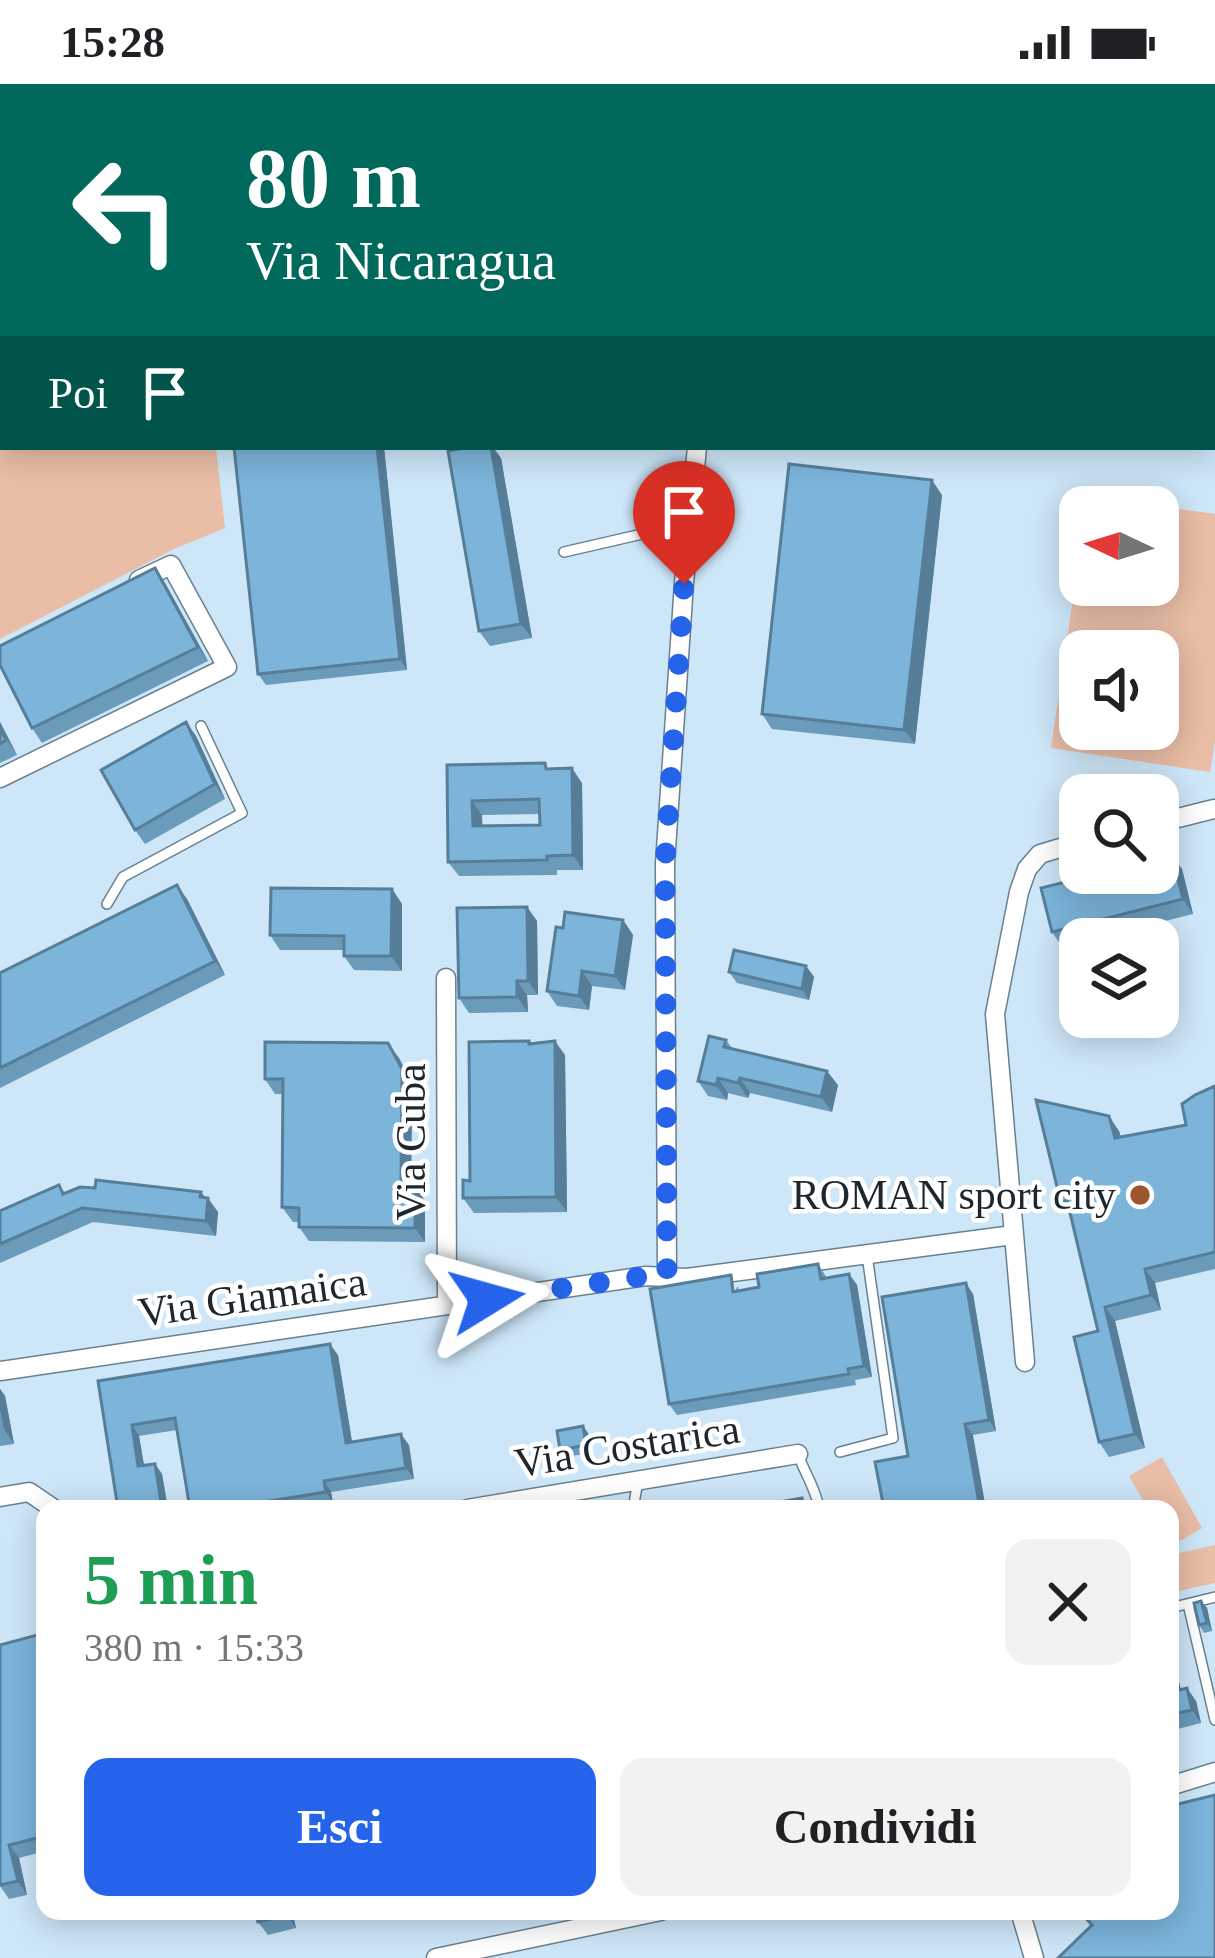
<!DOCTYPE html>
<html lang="it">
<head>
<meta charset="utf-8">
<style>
  :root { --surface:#fff; --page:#f2f2f2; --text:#202124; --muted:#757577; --accent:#2563eb }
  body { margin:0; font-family:"Times New Roman",serif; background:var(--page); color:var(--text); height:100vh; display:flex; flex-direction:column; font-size:45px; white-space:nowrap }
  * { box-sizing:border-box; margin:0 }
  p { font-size:39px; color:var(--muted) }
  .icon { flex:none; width:66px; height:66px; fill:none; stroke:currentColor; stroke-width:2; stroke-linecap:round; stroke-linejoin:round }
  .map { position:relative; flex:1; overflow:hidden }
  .sheet { position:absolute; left:36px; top:1416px; width:1143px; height:420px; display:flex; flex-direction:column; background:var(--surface); border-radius:24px; box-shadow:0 6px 30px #0003 }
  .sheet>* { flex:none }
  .top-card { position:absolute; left:0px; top:0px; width:1215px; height:366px; box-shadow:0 6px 30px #0003; background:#00695c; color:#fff; overflow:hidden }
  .needle { width:78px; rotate:274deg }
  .tools { position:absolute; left:1059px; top:402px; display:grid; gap:24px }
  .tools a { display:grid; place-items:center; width:120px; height:120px; border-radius:24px; background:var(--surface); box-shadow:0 6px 30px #0003; font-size:60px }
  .pin { position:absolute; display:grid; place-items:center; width:102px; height:102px; color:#fff; margin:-123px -51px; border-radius:50% 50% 50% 0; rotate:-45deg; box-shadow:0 0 12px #0007 }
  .pin .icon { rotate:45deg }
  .me { position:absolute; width:132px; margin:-66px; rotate:82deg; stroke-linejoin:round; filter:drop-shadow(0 0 9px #0008) }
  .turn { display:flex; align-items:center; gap:42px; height:252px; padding:0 48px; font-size:54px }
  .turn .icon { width:156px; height:156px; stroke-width:2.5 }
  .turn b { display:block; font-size:84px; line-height:102px }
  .then { display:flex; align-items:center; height:114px; padding:0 48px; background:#0003; gap:24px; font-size:45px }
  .round { display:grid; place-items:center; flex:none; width:126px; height:126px; border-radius:24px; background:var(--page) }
  .overview { display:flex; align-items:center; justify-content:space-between; height:204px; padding:0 48px }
  h1 { font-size:72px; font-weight:700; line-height:90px; color:#1e9e55 }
  .button { display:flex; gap:24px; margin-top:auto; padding:24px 48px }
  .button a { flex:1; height:138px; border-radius:24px; background:var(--accent); color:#fff; font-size:48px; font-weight:700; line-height:138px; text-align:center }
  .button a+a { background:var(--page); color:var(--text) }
  .status { display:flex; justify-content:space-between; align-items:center; height:84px; padding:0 60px; background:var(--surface); direction:ltr }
  .status svg { height:33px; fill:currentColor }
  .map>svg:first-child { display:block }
  .grass { fill:#e9bda6; fill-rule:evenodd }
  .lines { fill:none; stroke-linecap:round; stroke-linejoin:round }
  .service-casing { stroke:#698090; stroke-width:12 }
  .minor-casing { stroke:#698090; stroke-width:21 }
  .service { stroke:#fff; stroke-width:9 }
  .minor { stroke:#fff; stroke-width:18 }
  .wall { fill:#6b9bbb; fill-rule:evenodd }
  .shaded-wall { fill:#577e99 }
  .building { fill:#7cb4da; stroke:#577e99; stroke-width:3; fill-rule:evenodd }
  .route { stroke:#2563eb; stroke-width:21; stroke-dasharray:0 37.8 }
  .poi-dot { fill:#9c572c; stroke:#fff; stroke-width:4.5 }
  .labels { text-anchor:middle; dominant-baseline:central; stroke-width:9; stroke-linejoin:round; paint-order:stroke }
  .street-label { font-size:42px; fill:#1c262c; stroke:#fff }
  .poi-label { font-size:42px; fill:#1c262c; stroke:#fff; text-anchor:end }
</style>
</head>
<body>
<div class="status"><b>15:28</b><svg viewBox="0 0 49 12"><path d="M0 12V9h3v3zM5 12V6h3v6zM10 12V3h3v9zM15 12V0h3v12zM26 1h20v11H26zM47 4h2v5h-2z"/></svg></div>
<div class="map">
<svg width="1215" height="1874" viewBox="0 0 1215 1874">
  <rect width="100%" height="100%" fill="#cde6f8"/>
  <path class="grass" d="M3 248V363H216L225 444 174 465 0 555V250Z
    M1088 412 1215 430V657L1210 688 1051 664 1080 466V501H1158V423H1086ZM1158 567V645H1080V567Z
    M1162 1373 1202 1444 1170 1463V1425H1148L1129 1392Z
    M1215 1461V1499L1170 1509V1471Z"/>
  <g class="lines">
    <defs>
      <path id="service" d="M564 468 690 439
        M107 820 123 793 242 729 201 642
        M840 1368 893 1354 867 1171
        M798 1370C804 1388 817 1407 819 1425
        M633 1425 638 1397
        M1188 1520 1215 1636
        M1170 1524 1215 1513"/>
      <path id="minor" d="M689 0 690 3
        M0 694 227 583 171 481 139 496
        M1158 739 1214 725
        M446 894 447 1221
        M667 1192 665 780 684 499 697 363
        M1025 1278 995 930 1019 808 1027 785 1040 770 1080 758
        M0 1287 646 1192 687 1194 1013 1151
        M0 1413 29 1408 54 1425
        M467 1425 798 1370
        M1170 1702 1215 1688
        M1020 1827 1034 1874
        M436 1874 661 1827"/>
    </defs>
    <use href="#service" class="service-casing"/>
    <use href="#minor" class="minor-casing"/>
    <use href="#service" class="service"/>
    <use href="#minor" class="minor"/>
  </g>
  <path class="wall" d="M3 191V245L0 247V193Z
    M384 363 407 586 266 601 258 590Z
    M501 374 532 554 490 562 479 547Z
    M942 411 915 660 772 645 762 630Z
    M165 499 208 577 42 659 32 644Z
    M0 638 17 671 0 679Z
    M186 638 196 652 225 715 145 760 135 746Z
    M447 681 549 685 582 699 583 786H557V791L459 792 448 778ZM539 730 540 741 482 742V731Z
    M1182 785 1193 830 1093 855H1080V858L1062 863 1052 848Z
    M392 805 402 820V887L354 886 344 872V866H280L270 851Z
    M187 815 225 891 0 1004V889Z
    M527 823 537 837 538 911H527L528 928 469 929 459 914Z
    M623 836 633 851 625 906 592 902 589 926 557 922 547 907 563 844Z
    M806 882 814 893 809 916 737 899 729 888Z
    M726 956 732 964 838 1001 832 1028 750 1009 748 1014 728 1009 727 1016 708 1012 698 997Z
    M529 957 531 960 565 971 567 1128 474 1129 463 1114Z
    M399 974 412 1000 411 1102H415L425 1117V1158L309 1157 299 1143V1138H293L282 1123 283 1010H275L265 995Z
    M1215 1002V1185L1155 1199 1161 1226 1115 1237 1145 1364 1109 1373 1099 1358 1098 1247 1070 1132 1061 1119 1119 1047 1121 1053 1186 1041Z
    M59 1101 65 1109 95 1104 201 1108 218 1128 216 1152 93 1138 0 1179V1127Z
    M818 1180 827 1194 849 1190 857 1201 872 1293 855 1296 856 1301 677 1331 669 1320 738 1202 739 1207 759 1203Z
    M973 1210 996 1347 973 1351 908 1372Z
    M338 1271 352 1358 409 1361 414 1395 331 1408 333 1419 296 1425H190L177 1346 139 1352 144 1381 155 1380 162 1390 168 1425H118L98 1297Z
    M0 1305 5 1312 14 1360 0 1362Z
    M588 1349 592 1369 565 1373 560 1366Z
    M1201 1517 1207 1524 1212 1547 1204 1549 1199 1541Z
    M0 1561 45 1562V1767L19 1774 27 1811 9 1815 0 1802Z
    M1170 1575 1175 1582 1181 1605 1196 1617 1201 1639 1170 1647Z
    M292 1827 296 1844 268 1851 258 1838Z"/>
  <path class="shaded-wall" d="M377 363H384L407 586 400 575Z
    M491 363H493L501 374 532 554 521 540Z
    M932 396 942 411 915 660 904 646Z
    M155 484 165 499 208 577 198 563Z
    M0 638 17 671 0 644Z
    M186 638 196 652 225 715 215 700Z
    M572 684 582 699 583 786 573 771Z
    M472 717 482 731 483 757 473 742Z
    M1172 771 1182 785 1193 830 1183 815Z
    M177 801 187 815 225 891 215 877Z
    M392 805 402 820V887L391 872Z
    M527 823 537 837 538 911 528 897Z
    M623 836 633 851 625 906 615 892Z
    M806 882 814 893 809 916 802 905Z
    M582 887 592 902 589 926 579 912Z
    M517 897 527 911 528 928 517 913Z
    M555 957 565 971 567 1128 556 1113Z
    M388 959 399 974 412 1000 411 1117 401 1102Z
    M827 987 838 1001 832 1028 821 1013Z
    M718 994 728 1009 727 1016 716 1001Z
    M740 994 750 1009 748 1014 738 999Z
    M1109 1032 1119 1047 1125 1069 1115 1054Z
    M415 1102 425 1117V1158L415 1144Z
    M201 1108 208 1118V1114L218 1128 216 1152 206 1137Z
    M1145 1185 1155 1199 1161 1226 1151 1211Z
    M849 1190 857 1201 872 1293 864 1282Z
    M966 1199 973 1210 996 1347 989 1336Z
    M1105 1223 1115 1237 1145 1364 1135 1350Z
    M330 1260 338 1271 354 1370 346 1359Z
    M0 1305 5 1312 14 1360 4 1345 0 1325Z
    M965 1340 973 1351 986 1425H980Z
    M132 1341 139 1352 146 1393 138 1382Z
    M583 1342 588 1349 592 1369 586 1361Z
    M401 1350 409 1361 414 1395 406 1384Z
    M155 1380 162 1390 168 1425H162Z
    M324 1397 331 1408 333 1419 326 1408Z
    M1201 1517 1207 1524 1212 1547 1207 1539Z
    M37 1551 45 1562V1581Z
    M1170 1575 1175 1582 1184 1620 1175 1607 1170 1585Z
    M1187 1604 1196 1617 1201 1639 1192 1626Z
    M9 1761 19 1774 27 1811 18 1797Z
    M286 1827H292L296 1844 287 1831Z"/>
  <path class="building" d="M0 0H143V3H3V43L0 38Z
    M338 0H378V3H339Z
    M445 0H582L583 3H446Z
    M797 0H1014V3H797Z
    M3 191V225L0 227V193Z
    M234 363H377L400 575 258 590Z
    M468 363H491L521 540 479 547 448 367Z
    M789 380 932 396 904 646 762 630Z
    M155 484 198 563 32 644 0 581V562Z
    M186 638 215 700 135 746 101 686Z
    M0 644 6 656 0 660Z
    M545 679 546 685 572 684 573 771 547 772V776L448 778 447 681ZM539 715 540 741 473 742 472 717Z
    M1172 771 1183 815 1052 848 1041 804 1101 789H1158V775Z
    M177 801 215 877 0 984V889Z
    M271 804 392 805 391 872H344V852L270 851Z
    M527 823 528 897H517V913L459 914 457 824Z
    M565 828 623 836 615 892 582 887 579 912 547 907 556 843 563 844Z
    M734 866 806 882 802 905 729 888Z
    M709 952 726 956 724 963 827 987 821 1013 740 994 738 999 718 994 716 1001 698 997Z
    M529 957V960L555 957 556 1113 463 1114V1096L470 1097 469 958Z
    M265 958 388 959 402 985 401 1102H415V1144L299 1143V1124L282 1123 283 995H265Z
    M1215 1002V1168L1145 1185 1151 1211 1105 1223 1135 1350 1099 1358 1074 1253 1098 1247 1067 1116 1061 1119 1036 1016 1109 1032 1115 1054 1186 1041 1182 1020 1195 1011Z
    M96 1096 201 1108 200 1113 208 1114 206 1137 82 1124 0 1160V1127L59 1101 63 1110 80 1103 95 1104Z
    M818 1180 821 1195 849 1190 864 1282 848 1285 849 1290 669 1320 650 1205 731 1191 733 1208 759 1203 757 1190Z
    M966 1199 989 1336 965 1340 980 1425H884L875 1378 908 1372 882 1213Z
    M330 1260 346 1359 401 1350 406 1384 324 1397 326 1408 219 1425H190L175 1334 132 1341 138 1382 155 1380 162 1425H118L98 1297Z
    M583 1342 586 1361 560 1366 557 1347Z
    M802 1414 804 1425H742Z
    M1201 1517 1207 1539 1199 1541 1194 1519Z
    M37 1551 45 1581V1752L9 1761 18 1797 0 1801V1561Z
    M1170 1585 1175 1607 1187 1604 1192 1626 1170 1631Z
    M1215 1711V1874H1058L1092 1841 1079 1827H1170V1722Z
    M255 1827H286L287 1831 258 1838Z"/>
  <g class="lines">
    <path class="route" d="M487 1215 646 1192H667L665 780 684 500"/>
  </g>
  <circle class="poi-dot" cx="1140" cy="1111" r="12"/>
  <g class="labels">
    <g class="street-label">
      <text transform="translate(411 1058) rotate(-90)">Via Cuba</text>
      <text transform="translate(252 1213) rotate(-8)">Via Giamaica</text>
      <text transform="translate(627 1362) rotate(-9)">Via Costarica</text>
    </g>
    <g class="poi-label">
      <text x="1116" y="1111">ROMAN sport city</text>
    </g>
  </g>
</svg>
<div class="tools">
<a><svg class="needle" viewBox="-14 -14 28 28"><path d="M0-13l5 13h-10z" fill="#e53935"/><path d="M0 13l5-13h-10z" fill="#757577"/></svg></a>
<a><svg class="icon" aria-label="sound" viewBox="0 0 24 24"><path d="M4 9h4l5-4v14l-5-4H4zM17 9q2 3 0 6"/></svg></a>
<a><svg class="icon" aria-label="search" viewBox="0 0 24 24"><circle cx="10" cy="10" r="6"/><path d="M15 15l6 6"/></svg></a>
<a><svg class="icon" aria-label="layers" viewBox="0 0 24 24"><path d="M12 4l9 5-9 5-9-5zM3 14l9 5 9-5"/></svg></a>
</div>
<div class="pin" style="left:684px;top:500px;background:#d93025"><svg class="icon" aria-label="arrive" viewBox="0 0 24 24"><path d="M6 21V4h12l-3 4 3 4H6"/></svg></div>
<svg class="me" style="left:487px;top:1215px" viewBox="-20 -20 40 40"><path d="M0-17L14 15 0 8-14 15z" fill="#2563eb" stroke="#fff" stroke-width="4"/></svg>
<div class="top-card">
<div class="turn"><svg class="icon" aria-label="left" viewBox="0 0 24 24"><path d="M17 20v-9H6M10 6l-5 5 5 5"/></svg><div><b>80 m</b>Via Nicaragua</div></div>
<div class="then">Poi<svg class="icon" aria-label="arrive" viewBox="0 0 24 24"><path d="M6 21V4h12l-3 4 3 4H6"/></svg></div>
</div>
<section class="sheet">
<div class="overview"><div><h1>5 min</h1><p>380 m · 15:33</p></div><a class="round"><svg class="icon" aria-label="close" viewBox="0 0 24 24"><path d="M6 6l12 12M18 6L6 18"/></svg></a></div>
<div class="button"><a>Esci</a><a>Condividi</a></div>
</section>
</div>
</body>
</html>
